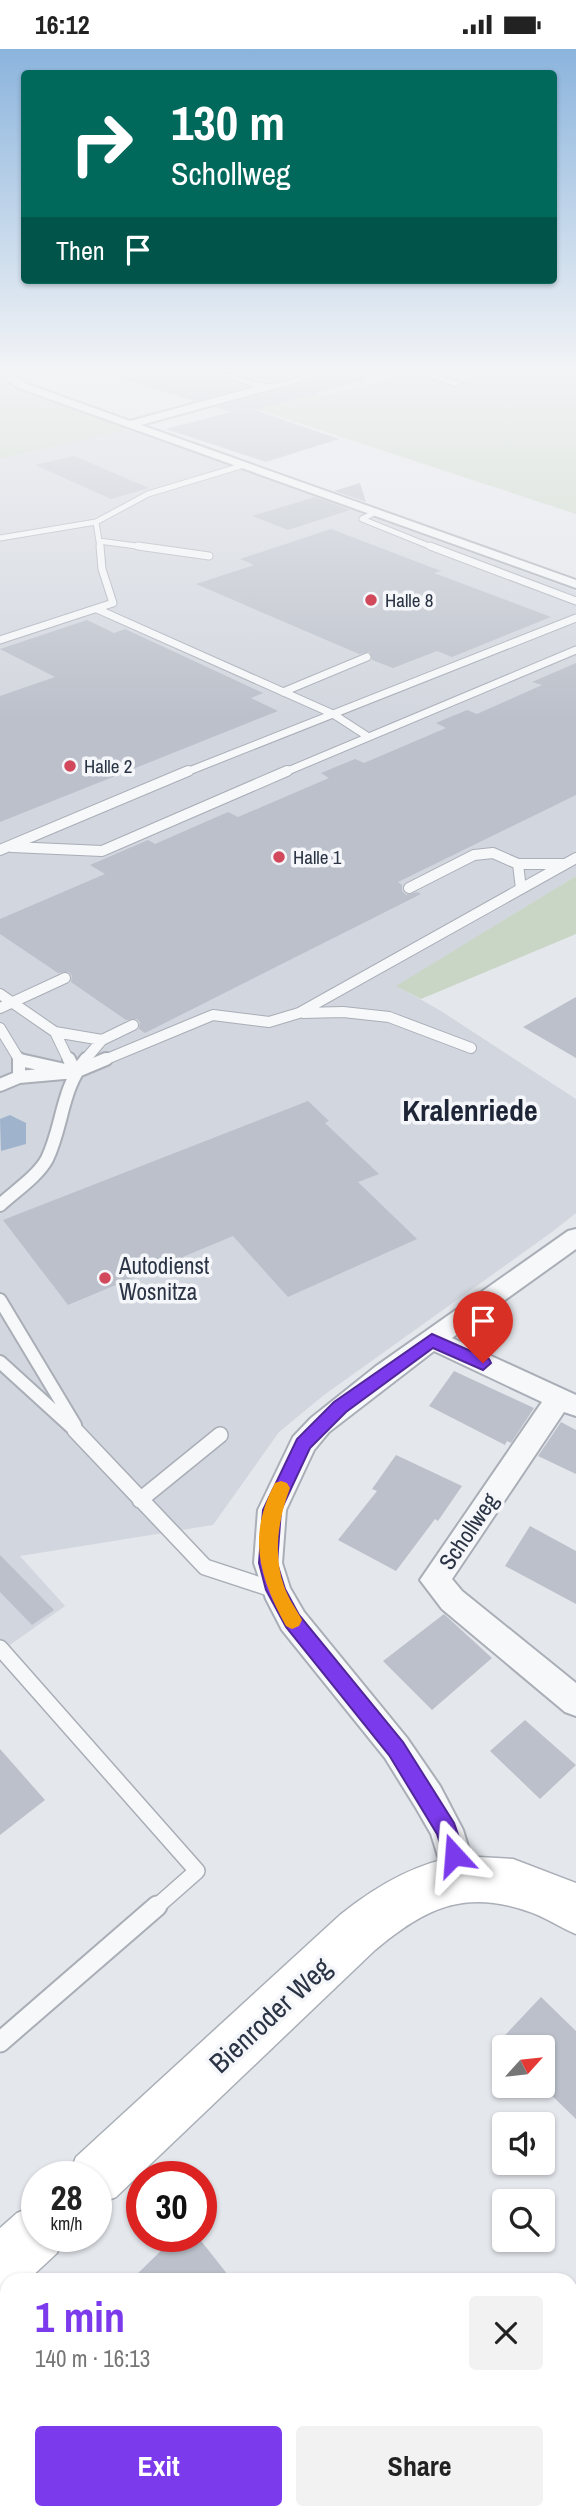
<!DOCTYPE html>
<html lang="en">
<head>
<meta charset="utf-8">
<style>
  :root { --surface:#fff; --page:#f2f2f2; --text:#222; --muted:#767676; --accent:#7c3aed }
  body { margin:0; font-family:"Archivo Narrow",sans-serif; background:var(--page); color:var(--text); height:100vh; display:flex; flex-direction:column; font-size:26px; white-space:nowrap }
  * { box-sizing:border-box; margin:0 }
  p { font-size:23px; color:var(--muted) }
  .icon { flex:none; width:38px; height:38px; fill:none; stroke:currentColor; stroke-width:2; stroke-linecap:round; stroke-linejoin:round }
  .map { position:relative; flex:1; overflow:hidden }
  .details { position:absolute; left:0px; top:2224px; width:578px; height:247px; display:flex; flex-direction:column; background:var(--surface); border-radius:21px 21px 0 0; box-shadow:0 2px 5px #0004 }
  .details>* { flex:none }
  .banner { position:absolute; left:21px; top:21px; width:536px; height:214px; border-radius:7px; box-shadow:0 2px 5px #0004; background:#00695c; color:#fff; overflow:hidden }
  .needle { width:46px; rotate:63deg }
  .fabs { position:absolute; left:492px; top:1986px; display:grid; gap:14px }
  .fabs a { display:grid; place-items:center; width:63px; height:63px; border-radius:7px; background:var(--surface); box-shadow:0 2px 5px #0004; font-size:35px }
  .speed { position:absolute; left:21px; top:2112px; display:flex; gap:14px; font-size:35px; font-weight:700; text-align:center }
  .speed>* { display:grid; place-content:center; width:91px; height:91px; border-radius:50%; background:var(--surface); box-shadow:0 2px 5px #0004; line-height:1 }
  .speed small { font-size:18px; font-weight:400 }
  .speed .limit { border:10px solid #d22; background:#fff; color:#111 }
  .pin { position:absolute; display:grid; place-items:center; width:60px; height:60px; color:#fff; margin:-72px -30px; border-radius:50% 50% 50% 0; rotate:-45deg; box-shadow:0 0 7px #0007 }
  .pin .icon { rotate:45deg }
  .me { position:absolute; width:77px; margin:-38px; rotate:341deg; stroke-linejoin:round; filter:drop-shadow(0 0 5px #0008) }
  .turn { display:flex; align-items:center; gap:24px; height:147px; padding:0 35px; font-size:32px }
  .turn .icon { width:91px; height:91px; stroke-width:2.5 }
  .turn b { display:block; font-size:49px; line-height:60px }
  .then { display:flex; align-items:center; height:66px; padding:0 35px; background:#0003; gap:14px; font-size:26px }
  .round { display:grid; place-items:center; flex:none; width:74px; height:74px; border-radius:7px; background:var(--page) }
  .head { display:flex; align-items:center; justify-content:space-between; height:119px; padding:0 35px }
  h1 { font-size:42px; font-weight:800; line-height:52px; color:var(--accent) }
  .button { display:flex; gap:14px; margin-top:auto; padding:14px 35px }
  .button a { flex:1; height:80px; border-radius:7px; background:var(--accent); color:#fff; font-size:28px; font-weight:800; line-height:80px; text-align:center }
  .button a+a { background:var(--page); color:var(--text) }
  .status { display:flex; justify-content:space-between; align-items:center; height:49px; padding:0 35px; background:var(--surface); direction:ltr }
  .status svg { height:19px; fill:currentColor }
  .map>svg:first-child { display:block }
  .built { fill:#d2d6de }
  .green { fill:#c9d6c5 }
  .water { fill:#9fb4cc }
  .building { fill:#bbc0ca }
  .lines { fill:none; stroke-linecap:round; stroke-linejoin:round }
  .service-far5-casing { stroke:#a9aeb7; stroke-width:7 }
  .service-far4-casing { stroke:#a9aeb7; stroke-width:9 }
  .service-far3-casing { stroke:#a9aeb7; stroke-width:12 }
  .service-far2-casing { stroke:#a9aeb7; stroke-width:16 }
  .service-far1-casing { stroke:#a9aeb7; stroke-width:18 }
  .service-casing { stroke:#a9aeb7; stroke-width:23 }
  .minor-casing { stroke:#a9aeb7; stroke-width:4 }
  .secondary-casing { stroke:#a9aeb7; stroke-width:3 }
  .service-far5 { stroke:#f7f8fa; stroke-width:5 }
  .service-far4 { stroke:#f7f8fa; stroke-width:7 }
  .service-far3 { stroke:#f7f8fa; stroke-width:10 }
  .service-far2 { stroke:#f7f8fa; stroke-width:12 }
  .service-far1 { stroke:#f7f8fa; stroke-width:15 }
  .service { stroke:#f7f8fa; stroke-width:19 }
  .minor { fill:#f7f8fa; fill-rule:evenodd }
  .secondary { fill:#fff; fill-rule:evenodd }
  .route { fill:#7c3aed; stroke:#51269a; stroke-width:2 }
  .slow { fill:#f59e0b }
  .poi-dot { fill:#d1495b; stroke:#f4f6f9; stroke-width:2.5 }
  .labels { text-anchor:middle; dominant-baseline:central; stroke-width:7; stroke-linejoin:round; paint-order:stroke }
  .far-poi-label { font-size:19px; fill:#2b3445; stroke:#f4f6f9; text-anchor:start }
  .poi-label { font-size:23px; fill:#2b3445; stroke:#f4f6f9; text-anchor:start }
  .street-label { font-size:23px; fill:#2b3445; stroke:#f4f6f9 }
  .near-street-label { font-size:28px; fill:#2b3445; stroke:#f4f6f9 }
  .district-label { font-size:30px; font-weight:bold; fill:#1d2536; stroke:#f4f6f9 }
</style>
</head>
<body>
<div class="status"><b>16:12</b><svg viewBox="0 0 49 12"><path d="M0 12V9h3v3zM5 12V6h3v6zM10 12V3h3v9zM15 12V0h3v12zM26 1h20v11H26zM47 4h2v5h-2z"/></svg></div>
<div class="map">
<svg width="576" height="2470" viewBox="0 0 576 2470">
  <rect width="100%" height="100%" fill="#e4e7ec"/>
  <path class="built" d="M131 380 576 542V827L397 937 441 962 576 1050V1164L552 1183 324 1346 279 1383 213 1476 20 1507 65 1557 0 1603V410Z"/>
  <path class="green" d="M0 324H2L4 331 131 380 0 410Z
    M408 324 449 335 488 324H576V465L232 352 285 336 322 347Z
    M576 827V885L421 950 396 937Z"/>
  <path class="water" d="M10 1066 26 1074V1095L1 1102 0 1070Z"/>
  <path class="building" d="M122 324H213L246 338 194 352 121 330Z
    M232 324H308L271 332Z
    M328 324H364L365 331 255 361 339 390 266 413 166 380 231 363 215 358 324 329Z
    M74 407 149 439 111 450 35 416Z
    M360 434 366 453 334 442Z
    M315 448 350 461 288 481 252 467Z
    M331 480 441 522 434 524 551 568 452 608 437 602 393 619 372 611 370 603 359 605 196 535 254 516 240 510Z
    M87 571 114 584 125 580 263 644 251 649 278 662 0 773V647L55 628 0 600Z
    M576 614V746L398 833 402 836V842L406 846 417 843 421 845 145 984 139 980 140 973 137 970 126 971 71 933 72 927 69 923 58 924 0 885V870L105 825 90 816 148 791 155 795 228 763 238 768 329 729 321 724 355 710 364 714 446 679 436 674 467 661 477 665 542 636 532 633Z
    M576 948V1009L523 978Z
    M308 1052 329 1072 325 1074 379 1125 358 1133 417 1190 288 1248 233 1187 68 1256 3 1171Z
    M454 1322 534 1359 511 1394 507 1392 505 1396 429 1357Z
    M561 1373 576 1381V1425L538 1407Z
    M396 1406 462 1437 438 1472 435 1470 396 1522 338 1491 377 1442 372 1440Z
    M530 1477 576 1502V1555L505 1517Z
    M0 1506 54 1561 32 1576 0 1543Z
    M444 1565 492 1609 432 1661 383 1612Z
    M525 1671 576 1716 540 1750 490 1702Z
    M0 1700 45 1751 0 1786Z
    M541 1948 576 1982V2070L542 2037V1998H494Z
    M175 2188H198L232 2231H131Z"/>
  <g class="lines">
    <defs>
      <path id="service-far5" d="M376 463 362 470 434 499
        M0 489 96 473
        M99 492 100 499
        M151 499 99 492 96 473 148 445 244 416"/>
      <path id="service-far4" d="M138 497 209 507
        M430 497 576 552
        M97 560 333 665 367 687
        M0 591 113 554 102 520 100 497
        M283 643 367 608
        M184 724 576 569
        M283 724 576 601"/>
      <path id="service-far3" d="M12 798 102 802 287 722
        M0 801 188 722
        M518 815H564
        M409 839 474 806 493 804 518 815 521 840
        M0 945 55 983 69 1012
        M0 959 65 929
        M303 964 343 963 389 968 471 999
        M0 979 20 1012
        M55 983 102 991
        M20 1011 24 1012
        M84 1012 102 991 133 976
        M102 1012 213 966 269 973 299 964 576 809"/>
      <path id="service-far2" d="M69 1010 75 1023
        M20 1011 65 1021
        M19 1028 75 1023 106 1010
        M0 1036 19 1028V1010
        M0 1156C14 1143 38 1127 47 1110 63 1077 61 1040 86 1010
        M0 1251 75 1376
        M0 1313 77 1383"/>
      <path id="service-far1" d="M75 1381 205 1518 275 1541
        M140 1451 220 1386
        M0 1599 197 1822 155 1859"/>
      <path id="service" d="M0 1993 157 1857"/>
      <path id="minor" d="M3 324H13L27 335 130 372 255 338 216 324C234 324 248 333 265 335 281 337 305 324 325 324L323 326 141 376 576 531V539L19 339 8 332Z
        M415 324H429L461 334 456 337Z
        M576 1180V1200L452 1289 576 1346V1367L564 1363 452 1530 462 1542 576 1634V1667L565 1663 442 1560 420 1531 542 1353 434 1302 329 1383 314 1401 286 1461 282 1514 290 1539 304 1563 407 1689 440 1737 463 1781 478 1830 473 1842 461 1846 449 1842 431 1785 416 1759 385 1709 282 1581 266 1550 254 1514 258 1461 293 1388 311 1369 375 1318 568 1182Z
        M0 2241 7 2243V2293L0 2290Z
        M104 2464H149L151 2470H106Z"/>
      <path id="secondary" d="M461 1807 513 1810 576 1834V1885C559 1878 544 1867 527 1862 463 1840 424 1860 375 1901L116 2148 96 2156V2128H68L76 2108 340 1866C376 1837 415 1814 461 1807Z
        M37 2156V2188H64L57 2204 28 2231H7V2244L0 2247V2179L17 2164Z"/>
    </defs>
    <use href="#service-far5" class="service-far5-casing"/>
    <use href="#service-far4" class="service-far4-casing"/>
    <use href="#service-far3" class="service-far3-casing"/>
    <use href="#service-far2" class="service-far2-casing"/>
    <use href="#service-far1" class="service-far1-casing"/>
    <use href="#service" class="service-casing"/>
    <use href="#minor" class="minor-casing"/>
    <use href="#secondary" class="secondary-casing"/>
    <use href="#service-far5" class="service-far5"/>
    <use href="#service-far4" class="service-far4"/>
    <use href="#service-far3" class="service-far3"/>
    <use href="#service-far2" class="service-far2"/>
    <use href="#service-far1" class="service-far1"/>
    <use href="#service" class="service"/>
    <use href="#minor" class="minor"/>
    <use href="#secondary" class="secondary"/>
  </g>
  <linearGradient id="sky" x2="0" y2="1"><stop stop-color="#8bb4dd"/><stop offset="0.48" stop-color="#f3f4f6"/><stop offset="1" stop-color="#f3f4f6" stop-opacity="0"/></linearGradient>
  <rect width="576" height="669" fill="url(#sky)"/>
  <path class="route" d="M432 1285 489 1310 491 1314 483 1321 433 1299 346 1363 310 1399 281 1461 277 1514 285 1540 299 1566 403 1693 454 1774 465 1806 461 1813 454 1816 446 1813 437 1785 389 1706 286 1578 266 1541 259 1514 263 1461 297 1390 334 1353Z"/>
  <path class="slow" d="M281 1432 287 1434 290 1439C278 1470 273 1506 284 1537 288 1549 296 1560 302 1571L299 1577 292 1580 286 1577C259 1528 247 1487 275 1434Z"/>
  <g class="poi-dot">
    <circle cx="371" cy="551" r="7"/>
    <circle cx="70" cy="717" r="7"/>
    <circle cx="279" cy="808" r="7"/>
    <circle cx="105" cy="1229" r="7"/>
  </g>
  <g class="labels">
    <g class="far-poi-label">
      <text x="385" y="551">Halle 8</text>
      <text x="84" y="717">Halle 2</text>
      <text x="293" y="808">Halle 1</text>
    </g>
    <g class="poi-label">
      <text x="119" y="1216">Autodienst<tspan x="119" dy="26">Wosnitza</tspan></text>
    </g>
    <g class="street-label">
      <text transform="translate(468 1482) rotate(-56)">Schollweg</text>
    </g>
    <g class="near-street-label">
      <text transform="translate(270 1966) rotate(-43)">Bienroder Weg</text>
    </g>
    <g class="district-label">
      <text x="470" y="1061">Kralenriede</text>
    </g>
  </g>
</svg>
<div class="fabs">
<a><svg class="needle" viewBox="-14 -14 28 28"><path d="M0-13l5 13h-10z" fill="#e53935"/><path d="M0 13l5-13h-10z" fill="#767676"/></svg></a>
<a><svg class="icon" aria-label="sound" viewBox="0 0 24 24"><path d="M4 9h4l5-4v14l-5-4H4zM17 9q2 3 0 6"/></svg></a>
<a><svg class="icon" aria-label="search" viewBox="0 0 24 24"><circle cx="10" cy="10" r="6"/><path d="M15 15l6 6"/></svg></a>
</div>
<div class="speed"><div>28<small>km/h</small></div><div class="limit">30</div></div>
<div class="pin" style="left:483px;top:1314px;background:#d93025"><svg class="icon" aria-label="arrive" viewBox="0 0 24 24"><path d="M6 21V4h12l-3 4 3 4H6"/></svg></div>
<svg class="me" style="left:454px;top:1806px" viewBox="-20 -20 40 40"><path d="M0-17L14 15 0 8-14 15z" fill="#7c3aed" stroke="#fff" stroke-width="4"/></svg>
<div class="banner">
<div class="turn"><svg class="icon" aria-label="right" viewBox="0 0 24 24"><path d="M7 20v-9h11M14 6l5 5-5 5"/></svg><div><b>130 m</b>Schollweg</div></div>
<div class="then">Then<svg class="icon" aria-label="arrive" viewBox="0 0 24 24"><path d="M6 21V4h12l-3 4 3 4H6"/></svg></div>
</div>
<section class="details">
<div class="head"><div><h1>1 min</h1><p>140 m · 16:13</p></div><a class="round"><svg class="icon" aria-label="close" viewBox="0 0 24 24"><path d="M6 6l12 12M18 6L6 18"/></svg></a></div>
<div class="button"><a>Exit</a><a>Share</a></div>
</section>
</div>
</body>
</html>
